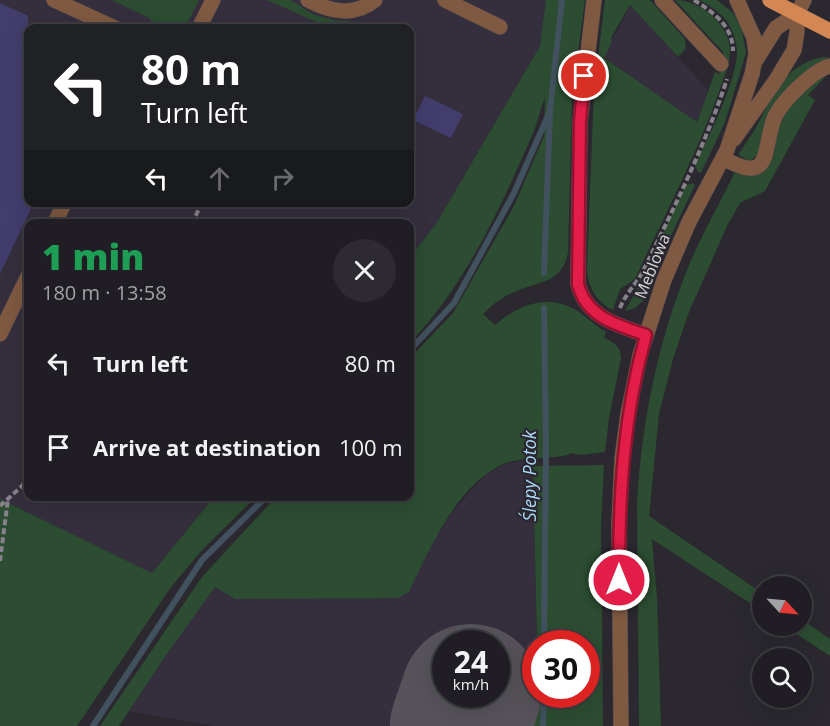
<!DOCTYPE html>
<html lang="en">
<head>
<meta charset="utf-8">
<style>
  :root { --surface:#201e24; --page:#2d2b31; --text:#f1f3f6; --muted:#a2a2a6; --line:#3d3c41 }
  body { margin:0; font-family:"Open Sans",sans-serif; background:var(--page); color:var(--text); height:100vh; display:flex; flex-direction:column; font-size:22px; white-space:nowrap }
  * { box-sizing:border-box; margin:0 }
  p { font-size:20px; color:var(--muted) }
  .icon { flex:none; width:33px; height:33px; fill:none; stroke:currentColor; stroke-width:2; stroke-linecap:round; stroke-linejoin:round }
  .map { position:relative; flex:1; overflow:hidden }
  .side { position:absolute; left:24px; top:219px; width:390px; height:282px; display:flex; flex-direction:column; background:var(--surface); border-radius:12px; box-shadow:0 6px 24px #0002,0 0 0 2px var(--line) }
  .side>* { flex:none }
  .hud { position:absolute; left:24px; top:24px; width:390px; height:183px; border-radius:12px; box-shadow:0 6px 24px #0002,0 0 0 2px var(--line); background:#202124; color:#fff; overflow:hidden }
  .needle { width:39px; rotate:116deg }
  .controls { position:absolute; left:752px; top:576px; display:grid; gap:12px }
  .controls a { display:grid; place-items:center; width:60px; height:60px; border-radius:50%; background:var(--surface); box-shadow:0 6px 24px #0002,0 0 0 2px var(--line); font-size:30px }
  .speed { position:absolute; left:432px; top:630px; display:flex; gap:12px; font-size:30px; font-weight:700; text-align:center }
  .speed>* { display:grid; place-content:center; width:78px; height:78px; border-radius:50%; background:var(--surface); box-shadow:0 6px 24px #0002,0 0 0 2px var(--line); line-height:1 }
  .speed small { font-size:15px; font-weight:400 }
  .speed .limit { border:9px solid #d22; background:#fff; color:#111 }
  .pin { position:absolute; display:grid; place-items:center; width:51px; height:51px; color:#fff; margin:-26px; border:3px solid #fff; border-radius:50%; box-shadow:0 2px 6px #0007 }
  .me { position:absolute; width:66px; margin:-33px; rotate:0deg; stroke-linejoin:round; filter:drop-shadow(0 0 4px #0008) }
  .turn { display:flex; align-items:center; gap:21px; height:126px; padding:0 18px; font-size:27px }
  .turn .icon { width:78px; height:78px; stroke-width:2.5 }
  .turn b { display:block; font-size:42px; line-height:51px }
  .lanes { display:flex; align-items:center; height:57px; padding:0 18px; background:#0003; justify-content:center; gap:30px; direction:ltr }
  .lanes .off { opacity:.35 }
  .round { display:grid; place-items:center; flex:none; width:63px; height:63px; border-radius:32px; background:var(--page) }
  .headline { display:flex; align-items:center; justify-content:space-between; height:102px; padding:0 18px }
  h1 { font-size:36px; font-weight:800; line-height:45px; color:#1e9e55 }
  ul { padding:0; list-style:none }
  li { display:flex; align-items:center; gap:18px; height:84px; padding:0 18px }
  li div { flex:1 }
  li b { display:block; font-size:22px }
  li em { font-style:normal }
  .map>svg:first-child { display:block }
  .built { fill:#352f3d; fill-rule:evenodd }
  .green { fill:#2c4d31 }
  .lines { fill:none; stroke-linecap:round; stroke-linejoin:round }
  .stream { stroke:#41515e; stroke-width:6 }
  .runway { stroke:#56535a; stroke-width:140 }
  .building { fill:#423d6c }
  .minor-casing { stroke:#47444c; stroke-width:16 }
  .major-casing { stroke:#47444c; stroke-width:16 }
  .path { stroke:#858289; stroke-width:4; stroke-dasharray:6 3; stroke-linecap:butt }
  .minor { stroke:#7f5941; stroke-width:15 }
  .major { stroke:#d48752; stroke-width:15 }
  .route-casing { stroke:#92132f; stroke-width:15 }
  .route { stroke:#e11d48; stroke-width:10 }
  .labels { text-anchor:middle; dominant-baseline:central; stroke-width:4.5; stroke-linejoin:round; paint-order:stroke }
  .street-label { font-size:16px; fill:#d9d7dc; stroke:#2b2830 }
  .water-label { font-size:18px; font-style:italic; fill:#aad8f7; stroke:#2b2830 }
</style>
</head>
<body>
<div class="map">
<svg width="830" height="726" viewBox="0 0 830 726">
  <rect width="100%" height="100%" fill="#2b2830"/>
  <path class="built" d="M0 0H546L540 46 436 224 410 257V224H28V496L214 497 152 573 0 499ZM28 28H410V202H28Z
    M630 5 708 90 697 122 603 58Z
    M533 458 537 643 535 666 514 726H214L129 711 164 658 215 587 431 544 454 510 485 475 503 465ZM446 644H496V694H446Z"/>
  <path class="green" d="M112 0H199L185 28H158L149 18Z
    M267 0H291L314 15 338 21H351L345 28H330Z
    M546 0H585L572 98 568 253C561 282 543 281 519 290 505 295 493 304 483 314L495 325C518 305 547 293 576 310 587 317 595 326 606 332L604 338C614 342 620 346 621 358L609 418 605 452 581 455 570 453 568 455C550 459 531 457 513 461 462 474 429 549 409 592L398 598 235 599 215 587 164 658 119 726H100L202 577 276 497 410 496V358L453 313 514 206 544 136 545 98C540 109 538 122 533 133 501 207 466 284 410 343V257L436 224 540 46Z
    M605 0H650L685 39 686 48 678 57 630 5 612 36 611 44 604 58 697 122 715 72 719 74 723 64V52L675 0C700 0 730 24 730 51 730 66 722 81 718 95 695 158 663 218 635 279L620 289 613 310C596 302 588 287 587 269L594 88Z
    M700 0H717L733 13 742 30 746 53 725 122 701 173 698 172 695 165C708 139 738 78 737 50 736 40 732 28 726 20 719 11 709 6 700 0Z
    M824 57 830 58V61L819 64 757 155 750 161 738 155C744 145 752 135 758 124 773 94 787 63 824 57Z
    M829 73 808 95 815 100 765 191 740 203 727 226 689 312 673 359 659 414 649 516 762 593V611L652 539 657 597 661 726H639L637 502C642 420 658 341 689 265 702 234 719 205 734 174L732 173C740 173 752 176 760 172 778 164 774 141 778 126 783 107 810 79 829 73Z
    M692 183 695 185 663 252 644 300 635 308 625 311 636 291 685 186Z
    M604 465 601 528 603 726H530V681L535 666 536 694H586V644L537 643 533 466Z
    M214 497H256L203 549 171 587 77 726H0V499L152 573Z
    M801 619 830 639V656L784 626H801Z"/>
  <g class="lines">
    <path class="stream" d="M544 273 550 111 562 0
      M544 308 546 445 544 644
      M410 350 454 303 514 193 550 111
      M93 726 202 560 267 496
      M543 726 544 694"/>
    <path class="runway" d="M460 726 471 694"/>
  </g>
  <path class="building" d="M0 3 28 16V202H34L0 274Z
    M425 96 463 114 451 138 413 120Z"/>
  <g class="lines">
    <defs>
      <path id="minor" d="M54 0 115 28
        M308 0C331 12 354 17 375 0
        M445 0 500 27
        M594 0 580 122 578 284C586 317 617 325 646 335
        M662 0 721 64
        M199 28 213 0
        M756 60 776 28 797 14
        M734 139 776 80 794 50 797 32V14L804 0
        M723 158C773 186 762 151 774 119 780 103 813 70 830 66
        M54 224 65 202
        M0 334 28 276
        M621 726 619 524 622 459 628 414 640 355 664 280 689 222 727 150 752 74 756 54 754 38 737 0"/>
      <path id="major" d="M770 0 830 31"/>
    </defs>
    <use href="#minor" class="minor-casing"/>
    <use href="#major" class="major-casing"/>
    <path class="path" d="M694 0C713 12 733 26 733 51
      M192 224 202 202
      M620 308C625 295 635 285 642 273 673 210 705 146 727 79
      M0 506 22 486 28 477
      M0 561 8 499"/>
    <use href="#minor" class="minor"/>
    <use href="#major" class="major"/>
  </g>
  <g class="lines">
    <defs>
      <path id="route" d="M584 76 580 122 578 284C586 317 617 325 646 335 623 416 619 497 619 580"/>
    </defs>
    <use href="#route" class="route-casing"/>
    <use href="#route" class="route"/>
  </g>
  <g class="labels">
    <g class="street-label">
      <text transform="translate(652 266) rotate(-68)">Meblowa</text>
    </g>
    <g class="water-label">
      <text transform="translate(529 476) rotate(-90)">Ślepy Potok</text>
    </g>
  </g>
</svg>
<div class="controls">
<a><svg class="needle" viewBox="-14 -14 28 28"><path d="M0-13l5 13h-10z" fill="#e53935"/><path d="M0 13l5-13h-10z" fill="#a2a2a6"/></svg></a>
<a><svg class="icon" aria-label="search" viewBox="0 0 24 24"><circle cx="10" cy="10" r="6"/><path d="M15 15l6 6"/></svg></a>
</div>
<div class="speed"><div>24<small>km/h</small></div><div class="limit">30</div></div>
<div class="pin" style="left:584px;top:76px;background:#d93025"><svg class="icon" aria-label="arrive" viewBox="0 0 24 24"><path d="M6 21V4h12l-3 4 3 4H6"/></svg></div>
<svg class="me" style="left:619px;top:580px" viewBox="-20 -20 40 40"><circle r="17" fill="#e11d48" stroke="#fff" stroke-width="3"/><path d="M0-11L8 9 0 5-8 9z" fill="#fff"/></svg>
<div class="hud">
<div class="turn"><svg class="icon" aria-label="left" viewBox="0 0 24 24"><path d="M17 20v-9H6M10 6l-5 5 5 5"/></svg><div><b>80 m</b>Turn left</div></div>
<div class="lanes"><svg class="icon" aria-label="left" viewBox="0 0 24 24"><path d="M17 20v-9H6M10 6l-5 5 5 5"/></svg><svg class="icon off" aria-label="ahead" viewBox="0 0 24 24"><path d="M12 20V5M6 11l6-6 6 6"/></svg><svg class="icon off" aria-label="right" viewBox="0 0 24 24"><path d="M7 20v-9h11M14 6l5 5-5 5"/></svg></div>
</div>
<section class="side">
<div class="headline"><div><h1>1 min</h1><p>180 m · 13:58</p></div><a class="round"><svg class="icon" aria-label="close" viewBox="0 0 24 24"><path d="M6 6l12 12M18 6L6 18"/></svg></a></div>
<ul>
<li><svg class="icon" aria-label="left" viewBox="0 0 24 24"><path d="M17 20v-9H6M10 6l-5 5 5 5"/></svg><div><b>Turn left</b></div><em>80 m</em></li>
<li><svg class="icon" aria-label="arrive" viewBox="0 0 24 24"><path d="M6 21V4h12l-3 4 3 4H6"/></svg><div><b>Arrive at destination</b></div><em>100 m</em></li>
</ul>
</section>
</div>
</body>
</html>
